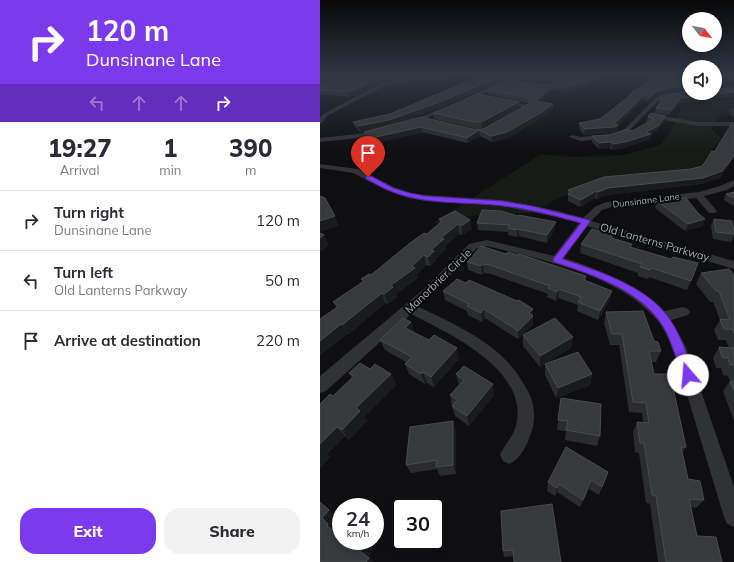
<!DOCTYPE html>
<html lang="en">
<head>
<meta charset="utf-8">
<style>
  :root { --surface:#fff; --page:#f2f2f3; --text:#2b2b33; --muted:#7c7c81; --line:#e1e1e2; --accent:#7c3aed }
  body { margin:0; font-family:Mulish,sans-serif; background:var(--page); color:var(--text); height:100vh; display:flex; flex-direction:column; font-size:15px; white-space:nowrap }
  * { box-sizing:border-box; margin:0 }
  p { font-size:13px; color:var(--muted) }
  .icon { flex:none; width:22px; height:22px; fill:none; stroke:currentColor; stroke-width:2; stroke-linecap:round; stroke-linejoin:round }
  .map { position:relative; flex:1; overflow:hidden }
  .sheet { display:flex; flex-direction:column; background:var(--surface); width:320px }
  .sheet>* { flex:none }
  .top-card { background:#7c3aed; color:#fff; overflow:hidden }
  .needle { width:26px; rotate:121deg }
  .tools { position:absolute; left:362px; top:12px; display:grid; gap:8px }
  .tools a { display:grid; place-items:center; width:40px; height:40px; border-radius:50%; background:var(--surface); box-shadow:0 2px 6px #0003; font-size:20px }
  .speed { position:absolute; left:12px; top:498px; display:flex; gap:8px; font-size:20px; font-weight:700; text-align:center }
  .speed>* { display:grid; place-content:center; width:52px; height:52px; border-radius:50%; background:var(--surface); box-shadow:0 2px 6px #0003; line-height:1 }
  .speed small { font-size:10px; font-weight:400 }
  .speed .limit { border:2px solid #111; border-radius:6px; background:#fff; color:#111 }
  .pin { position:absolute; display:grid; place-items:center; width:34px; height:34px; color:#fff; margin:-41px -17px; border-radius:50% 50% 50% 0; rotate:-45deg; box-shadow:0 0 4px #0007 }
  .pin .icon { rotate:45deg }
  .me { position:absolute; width:44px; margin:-22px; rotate:342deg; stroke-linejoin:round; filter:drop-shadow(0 0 3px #0008) }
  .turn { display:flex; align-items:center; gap:14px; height:84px; padding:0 20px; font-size:18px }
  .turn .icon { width:52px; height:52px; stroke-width:2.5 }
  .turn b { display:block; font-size:28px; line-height:34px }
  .lanes { display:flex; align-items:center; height:38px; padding:0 20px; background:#0003; justify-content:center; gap:20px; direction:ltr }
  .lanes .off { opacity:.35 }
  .eta { display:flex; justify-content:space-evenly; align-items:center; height:68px; text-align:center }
  .eta b { font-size:24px; font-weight:800; line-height:28px }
  .button { display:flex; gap:8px; margin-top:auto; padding:8px 20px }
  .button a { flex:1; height:46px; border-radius:16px; background:var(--accent); color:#fff; font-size:16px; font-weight:800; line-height:46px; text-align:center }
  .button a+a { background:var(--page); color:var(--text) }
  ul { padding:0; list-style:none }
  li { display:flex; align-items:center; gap:12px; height:60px; padding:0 20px; border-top:1px solid var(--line) }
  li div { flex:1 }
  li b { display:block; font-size:15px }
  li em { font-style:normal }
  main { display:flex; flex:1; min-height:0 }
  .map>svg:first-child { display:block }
  .green { fill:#161b16 }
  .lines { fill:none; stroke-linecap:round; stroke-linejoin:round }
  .street { fill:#313235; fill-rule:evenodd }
  .wall { fill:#2b2c2f }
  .shaded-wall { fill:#1a1b1d }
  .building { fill:#38393d; stroke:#484b4f }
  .route { fill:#7c3aed; stroke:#51269a }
  .labels { text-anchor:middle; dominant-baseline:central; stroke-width:4; stroke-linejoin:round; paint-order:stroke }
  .far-street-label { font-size:9px; fill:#a2a7b0; stroke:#0a0b0b }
  .street-label { font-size:11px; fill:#a2a7b0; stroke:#0a0b0b }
</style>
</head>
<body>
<main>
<section class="sheet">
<div class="top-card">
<div class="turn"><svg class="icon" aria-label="right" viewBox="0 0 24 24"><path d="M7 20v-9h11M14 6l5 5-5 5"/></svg><div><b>120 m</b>Dunsinane Lane</div></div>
<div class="lanes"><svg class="icon off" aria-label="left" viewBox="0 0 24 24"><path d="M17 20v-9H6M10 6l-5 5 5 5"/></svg><svg class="icon off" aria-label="ahead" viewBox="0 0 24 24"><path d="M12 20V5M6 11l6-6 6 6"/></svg><svg class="icon off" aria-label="ahead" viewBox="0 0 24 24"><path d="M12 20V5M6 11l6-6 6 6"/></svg><svg class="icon" aria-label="right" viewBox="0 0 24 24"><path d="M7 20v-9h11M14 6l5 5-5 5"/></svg></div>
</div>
<div class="eta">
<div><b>19:27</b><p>Arrival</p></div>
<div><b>1</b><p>min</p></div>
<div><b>390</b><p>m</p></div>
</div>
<ul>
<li><svg class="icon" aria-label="right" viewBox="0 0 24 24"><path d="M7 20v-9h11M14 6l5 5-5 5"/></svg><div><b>Turn right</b><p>Dunsinane Lane</p></div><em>120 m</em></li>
<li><svg class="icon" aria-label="left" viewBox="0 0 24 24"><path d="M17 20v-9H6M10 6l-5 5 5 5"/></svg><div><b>Turn left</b><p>Old Lanterns Parkway</p></div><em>50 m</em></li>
<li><svg class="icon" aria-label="arrive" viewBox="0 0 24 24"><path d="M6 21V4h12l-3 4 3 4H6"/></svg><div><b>Arrive at destination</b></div><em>220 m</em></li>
</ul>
<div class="button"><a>Exit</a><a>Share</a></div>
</section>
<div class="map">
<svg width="414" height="562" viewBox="0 0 414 562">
  <rect width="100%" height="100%" fill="#0f0f11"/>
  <path class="green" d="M414 99V112L402 113 391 129 402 138 373 174 286 183 239 198 210 213 157 215 112 224 221 154 253 157 304 155 340 145 349 134 361 109 367 104Z"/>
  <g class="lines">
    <path class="street" d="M112 74H121L64 86 7 116 2 123 0 124V118L3 114 60 84 80 79Z
      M186 74H190L186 83 147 101 142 100 182 81Z
      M395 74 414 78V80L395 75Z
      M414 87V91L395 93V89Z
      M369 92 377 93 339 100 308 132 296 137 261 141 249 137 252 135 261 137 293 134 304 130 335 98 348 94Z
      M182 99H186L210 106 198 115H194V113L202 107 182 101Z
      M126 107 131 108 91 124 86 123Z
      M330 114 378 122H414V126H378L328 117V115Z
      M60 129 63 131 62 132 38 138 0 142V138L38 134Z
      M0 164 38 169 74 187 91 193 105 195 182 200 234 210 263 218 276 206 287 202 379 192 400 186 414 180V186L407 190 384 196 397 211 395 213H389L376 198 294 206 282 210 271 221 414 261V269L267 226 244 258C284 272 313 282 344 311L363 307 368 309 370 312 368 315 351 320 366 347 414 487V527L407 524 404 517C392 477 380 438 368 398 360 374 353 340 337 320 298 274 222 260 167 246L157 248 99 307C140 327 182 344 205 386 214 400 217 417 211 433 207 445 201 459 189 464L183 461 180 455C184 445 193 437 196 426 210 370 130 334 91 314L6 391 0 393V376L105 288 149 244 167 240 234 256 259 223 232 216 182 206 105 201 89 198 68 191 33 173 0 168Z"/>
  </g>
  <path class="wall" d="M108 74H128L129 79 111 80 84 86 79 84 78 80Z
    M168 74H185L184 77 177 83 117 109 77 123 153 129H163L208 104 207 103 168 94 167 90 228 85 253 77H251L228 82 191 79V74L220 76 225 74H281V77L266 87 262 86 247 92 236 90 228 94 220 101 233 104V109L222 117 188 138 177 141 172 142 160 136 147 143 102 132 53 144 46 137 44 132 58 128 40 132 35 127 33 122 70 114 155 81Z
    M369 80V91L348 93 335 97 329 102 323 100 298 125 297 131 293 133 264 135 259 128V123L280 119 309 96 310 94 349 81Z
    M66 81 29 97 0 94V85Z
    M396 89 414 91V97L359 103 349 115 335 113 336 108 339 104H338L339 99Z
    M199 108 162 128H154L114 119 113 113Z
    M414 108V117L409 114 410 109Z
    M346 116 345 121 336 131 331 134 330 139 304 148 292 150 290 148 279 149 272 142V136L289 135 312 131 326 123 328 117Z
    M414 126V155L409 165 400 178 381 184 287 195 277 199 275 198 260 207 248 201V190L371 169 382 166 394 152Z
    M414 192V206L404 200 406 194Z
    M343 199 383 226 365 231 335 208 337 201H343Z
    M162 210 235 229 227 243 199 236 197 237 188 235V232L158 230 157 223Z
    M135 211 152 229 142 235 139 234 125 246 126 249 116 258V261L110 266 106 265 97 274 98 278 76 294 77 297 68 304 65 303 28 335 27 334 0 355 16 307 13 302 43 282 41 279 51 275 107 234 120 223 119 219Z
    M394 219 414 231V236L411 242 393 239 391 226Z
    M293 235 292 238 312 244 311 247 371 281 367 290 329 277 328 279 318 276V273L260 253 261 244Z
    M186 254 266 276V281L290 300 278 320 257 311 258 305 238 298 236 301 227 297 228 294 171 274 164 273 162 275 148 270 147 262Z
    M381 273 414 275V421L403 391 410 381 408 376 403 375 401 368H396L393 358 399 347 409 348 406 340H398L394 330 400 320 393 302H390L376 284Z
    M146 283 213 309V325L198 339 165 318 162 322 148 315 147 311 125 300 123 291Z
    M286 312 334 341 341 351 336 362H331L334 374 366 447 362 452 368 479 384 500 376 508 371 507 377 536 402 562H338L330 504 326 503 319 453 315 452 313 432 317 422H323L322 413 309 412 299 345H290L284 323Z
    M91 322 94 332 139 359 114 387 107 383 105 384 89 374 85 364 86 362 65 350 60 340Z
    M203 335 253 337 251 348 220 367 203 346Z
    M225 364 272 374 270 385 236 398 225 375Z
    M50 369 71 374 76 385 44 417 47 421 29 440 25 436 7 454 10 457 0 468V404L13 396 32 378 29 373Z
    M136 374 174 395 149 426 135 416 132 406 130 395 139 385Z
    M241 398 280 436 277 446 245 440 246 431 237 430Z
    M136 430V474L120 476 117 469 91 473 86 465Z
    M288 472 279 495 269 489 260 507 237 492 235 496 227 491 228 482Z
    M181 511 241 562 194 556 184 557 183 551Z"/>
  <path class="shaded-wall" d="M13 74H23V75L0 83V78Z
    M81 74H106L66 81 29 97 28 92 65 76Z
    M182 74H185L184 77 177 83 117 109 71 126 40 132 38 126Z
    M245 74H251V77L228 82V78Z
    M280 74H281V77L266 87V82Z
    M110 75 111 80 84 86 83 81Z
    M263 81 262 86 247 92V87Z
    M236 85V90L228 94 216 106V101L228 90Z
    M369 86V91L348 93 335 97 329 102 330 97 336 92 349 88Z
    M414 92V97L359 103 349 115 351 110 361 98Z
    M324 95 323 100 298 125 297 131 293 133 264 135 265 129 294 124Z
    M199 102V108L162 128 161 122Z
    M233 104V109L222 117 188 138 177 141 172 142 171 136Z
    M346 116 345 121 336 131 331 134 330 139 304 148 292 150 293 144 326 132Z
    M101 127 102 132 53 144 51 138Z
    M159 130 160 136 147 143V138Z
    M291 142 290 148 279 149V143Z
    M414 154 409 165 400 178 381 184 287 195 277 199 278 192 288 188 383 178Z
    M276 191 275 198 260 207 261 200Z
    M15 216 19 226 0 232V221Z
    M385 219 383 226 365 231 368 224Z
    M150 220 152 229 142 235 141 226Z
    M236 222 235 229 227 243V235Z
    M138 224 139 234 125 246 126 249 116 258V261L110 266 108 257 111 250 121 238Z
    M198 229 199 236 197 237V230Z
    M4 235 9 246 0 252V238Z
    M104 255 106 265 97 274 98 278 76 294 77 297 68 304 64 294 71 285Z
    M163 264 164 273 162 275 161 266Z
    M239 289 238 298 236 301 237 292Z
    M292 291 290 300 278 320 280 311Z
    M62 293 65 303 28 335 22 325Z
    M164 309 165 318 162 322 161 313Z
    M213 309V325L198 339V331L209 313Z
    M91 322 95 333 85 328Z
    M21 324 27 334 0 355V341Z
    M253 337 251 348 220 367V356Z
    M137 348 139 359 114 387 111 377Z
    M103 372 107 383 105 384 101 374Z
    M71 374 76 385 44 417 47 421 29 440 22 430 36 408Z
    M272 374 270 385 236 398 238 388Z
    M173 384 174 395 149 426 147 416Z
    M133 421 136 430V474L133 465Z
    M17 427 25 436 7 454 10 457 0 468V444Z
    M271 480 269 489 260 507 263 500Z
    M239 484 237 492 235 496 237 488Z
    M0 502 18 517 11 525 18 531 16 533 21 536V537L7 526 2 518Z
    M47 543 54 549 49 557 54 562H46L40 551Z"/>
  <path class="building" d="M0 74H13L0 78Z
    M27 74H81L65 76 28 92 0 90V85Z
    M108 74H128L110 75 83 81 78 80Z
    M168 74H182L177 78 117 103 69 120 38 126 33 122 70 114 154 79 155 81 161 76Z
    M191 74H216L220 76 225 74H245L228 78Z
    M257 74H280L266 82 263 81 247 87 236 85 228 90 216 101 233 104 222 112 187 132 176 135 171 136 159 130 147 138 101 127 51 138 44 132 101 117 153 129H163L212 102 207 97 167 90 186 80 228 85 257 76 258 74Z
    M334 77H341L349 81 356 78 369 80V86L349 88 336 92 330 97 324 95 294 124 298 125 294 127 265 129 259 123 280 119 312 94H310Z
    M395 83H396V89L408 88 414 91V92L361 98 351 110 336 108 343 99H339L341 96 369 91V93H395Z
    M158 94 199 102 161 122H154L113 113Z
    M331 113 346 116 338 126 326 132 331 134 305 142 293 144 291 142 279 143 272 136 289 135 307 129 312 131 334 119 328 117Z
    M412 123 414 126V154L412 159 402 171 383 178 288 188 278 192 276 191 261 200 248 194 252 192 248 190 284 177 371 169 382 166 392 151 394 152 398 146Z
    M414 192V198L406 194Z
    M0 196 5 198 15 216 0 221Z
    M366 198 378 213 385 219 368 224 337 201 344 200 343 199Z
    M162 210 181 211 198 216 199 215 236 222 227 235 198 229 197 230 188 228 190 225 157 223Z
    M135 211 150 220 141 226 138 224 121 238 124 239 111 250 114 251 108 257 104 255 92 266 95 268 71 285 73 287 64 294 62 293 22 325 21 324 0 341V319L19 306 13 302 44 281 41 279 49 274 51 275 90 243 104 233 107 234 122 221 119 219Z
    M394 219 412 221 414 231V234L396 232Z
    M272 229 293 235 291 238 312 244 310 247 351 259 353 257 378 263 371 281 332 268 330 270 320 267 322 264 261 244Z
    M0 233 4 235 0 238Z
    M161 246 186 254 188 252 198 255 199 254 266 276 264 280 292 291 280 311 258 302 261 297 239 289 237 292 228 288 230 286 170 265 163 264 161 266 147 262Z
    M409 269 414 275V333L413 330 404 329 400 319 410 320 399 291H396L381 273Z
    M137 279 146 283 149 280 197 301 199 300 213 309 209 313 213 316 198 331 164 309 161 313 147 306 149 304 123 291Z
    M323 311 334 341 338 342 341 351H329L334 374H350L366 447H361L368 479 380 481 384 500 369 499 377 536 396 537 402 562H346L336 496 332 495 324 443H320L317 422 329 423 326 403 313 402 302 334H292L286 312Z
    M83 318 91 322 85 328 109 340 114 335 137 348 111 377 103 372 101 374 85 364 92 357 60 340Z
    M235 318 253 337 220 356 203 335Z
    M399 347 414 348V365H410L408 358 402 357Z
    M258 352 272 374 238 388 225 364Z
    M40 363 50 369 55 364 71 374 36 408 40 411 22 430 17 427 0 444V404L10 394 13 396 34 376 29 373Z
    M144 366 173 384 147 416 132 406 137 400 130 395 144 380 136 374Z
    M410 381H414V391Z
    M241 398 281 404 280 436 246 430 248 421 238 420Z
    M133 421V465L116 467 117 460 86 465 90 427Z
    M246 447 288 472 282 487 271 480 263 500 239 484 237 488 228 482Z
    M0 502 9 510 2 518 8 524 7 526 21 537V541H26L29 543 30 541H44L47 543 40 551 49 558 46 562H0Z
    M232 504 241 562H194L193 550 183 551 181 511Z"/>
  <linearGradient id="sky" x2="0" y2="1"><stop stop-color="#080809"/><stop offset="0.49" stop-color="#313743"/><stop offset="1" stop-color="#313743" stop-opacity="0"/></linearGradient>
  <rect width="414" height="152" fill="url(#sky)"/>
  <path class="route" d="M46 176H51L73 188 90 193 105 196 182 201 212 206 269 220 270 222 242 259C276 270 323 285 346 314 360 332 367 354 374 375L372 379 368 380 364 379C355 359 352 337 338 319 314 288 270 274 234 262L233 260 234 258 261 223C235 216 210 209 183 206 146 201 103 206 68 190 60 187 53 182 46 179Z"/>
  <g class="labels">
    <g class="far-street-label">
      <text transform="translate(326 200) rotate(-7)">Dunsinane Lane</text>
    </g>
    <g class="street-label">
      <text transform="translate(335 242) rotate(16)">Old Lanterns Parkway</text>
      <text transform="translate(118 281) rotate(-44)">Manorbrier Circle</text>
    </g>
  </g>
</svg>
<div class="tools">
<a><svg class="needle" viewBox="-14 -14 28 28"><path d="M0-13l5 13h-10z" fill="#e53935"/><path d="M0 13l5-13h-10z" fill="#7c7c81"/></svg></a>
<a><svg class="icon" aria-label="sound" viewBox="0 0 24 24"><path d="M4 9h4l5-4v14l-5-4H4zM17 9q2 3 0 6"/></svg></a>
</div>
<div class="speed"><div>24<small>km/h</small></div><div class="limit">30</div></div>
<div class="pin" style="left:48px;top:177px;background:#d93025"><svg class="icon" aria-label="arrive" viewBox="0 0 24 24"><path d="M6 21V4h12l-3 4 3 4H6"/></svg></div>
<svg class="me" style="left:368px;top:375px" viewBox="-20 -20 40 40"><circle r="19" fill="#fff"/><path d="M0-13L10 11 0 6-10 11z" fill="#7c3aed"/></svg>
</div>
</main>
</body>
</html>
